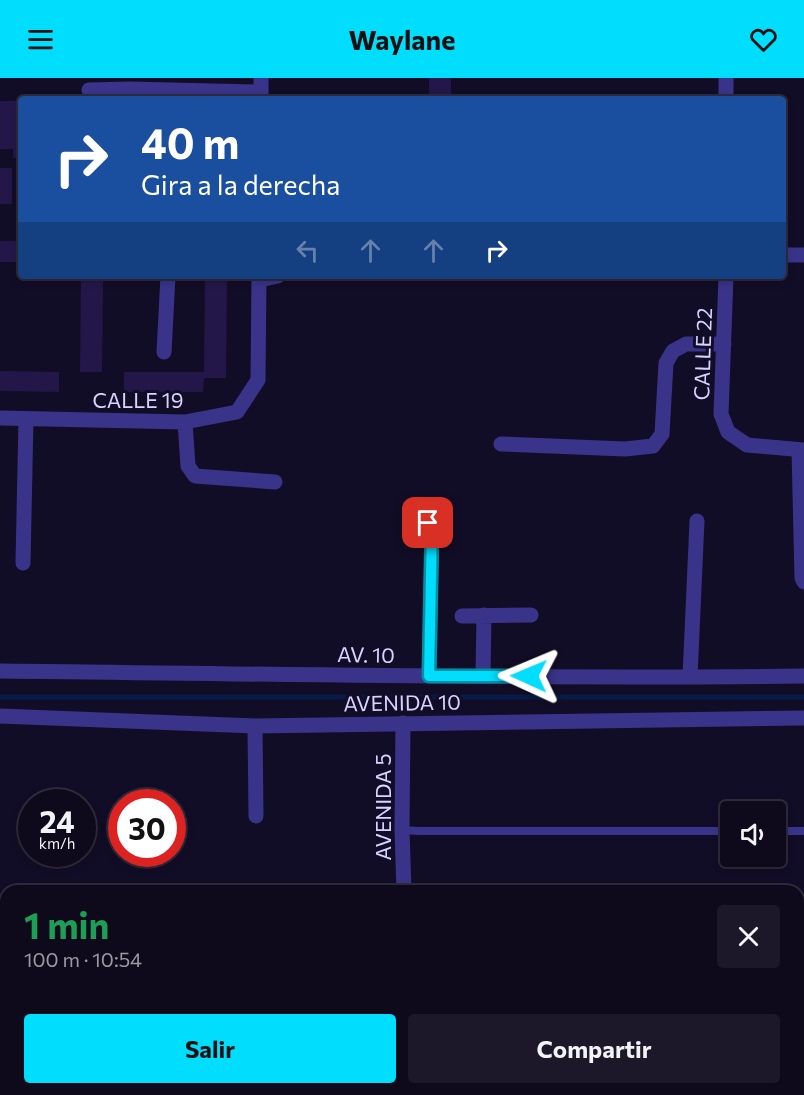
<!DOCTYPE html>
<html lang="es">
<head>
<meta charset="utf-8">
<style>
  :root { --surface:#0e0a1c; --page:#1c1829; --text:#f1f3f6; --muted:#9b9aa3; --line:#2e2b3b; --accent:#00ddfd }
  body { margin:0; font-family:Commissioner,sans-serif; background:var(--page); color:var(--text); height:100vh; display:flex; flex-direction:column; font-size:22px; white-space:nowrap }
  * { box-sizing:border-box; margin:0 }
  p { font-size:20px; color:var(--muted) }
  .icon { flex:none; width:33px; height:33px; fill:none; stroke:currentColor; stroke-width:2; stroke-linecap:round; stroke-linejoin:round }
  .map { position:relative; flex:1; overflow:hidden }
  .details { position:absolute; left:0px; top:807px; width:804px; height:210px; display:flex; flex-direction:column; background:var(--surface); border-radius:18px 18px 0 0; box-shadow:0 3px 9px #0003,0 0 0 2px var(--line) }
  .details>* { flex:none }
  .hud { position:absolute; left:18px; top:18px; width:768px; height:183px; border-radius:6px; box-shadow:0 3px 9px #0003,0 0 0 2px var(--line); background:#1a4fa0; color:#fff; overflow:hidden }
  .buttons { position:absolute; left:720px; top:723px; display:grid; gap:12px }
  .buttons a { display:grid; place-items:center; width:66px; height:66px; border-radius:6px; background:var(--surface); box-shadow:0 3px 9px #0003,0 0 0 2px var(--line); font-size:30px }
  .speed { position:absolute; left:18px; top:711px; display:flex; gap:12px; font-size:30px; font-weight:700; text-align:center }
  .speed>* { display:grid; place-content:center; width:78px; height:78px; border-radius:50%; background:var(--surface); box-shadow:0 3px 9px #0003,0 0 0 2px var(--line); line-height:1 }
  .speed small { font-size:15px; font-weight:400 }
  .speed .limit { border:9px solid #d22; background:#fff; color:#111 }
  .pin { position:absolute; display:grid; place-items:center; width:51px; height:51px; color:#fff; margin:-26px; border-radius:12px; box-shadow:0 3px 9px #0006 }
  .me { position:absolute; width:66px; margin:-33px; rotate:271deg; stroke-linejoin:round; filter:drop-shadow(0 0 4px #0008) }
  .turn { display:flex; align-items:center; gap:21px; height:126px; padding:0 24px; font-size:27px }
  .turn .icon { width:78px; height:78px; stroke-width:2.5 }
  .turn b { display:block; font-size:42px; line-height:51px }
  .lanes { display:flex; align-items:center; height:57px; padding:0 24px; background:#0003; justify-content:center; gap:30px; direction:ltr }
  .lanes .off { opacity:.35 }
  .round { display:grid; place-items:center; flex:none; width:63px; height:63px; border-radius:6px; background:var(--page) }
  .head { display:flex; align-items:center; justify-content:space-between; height:102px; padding:0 24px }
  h1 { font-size:36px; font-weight:700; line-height:45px; color:#1e9e55 }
  .cta { display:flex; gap:12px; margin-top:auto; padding:12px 24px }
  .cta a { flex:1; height:69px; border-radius:6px; background:var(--accent); color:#111; font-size:24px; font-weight:700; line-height:69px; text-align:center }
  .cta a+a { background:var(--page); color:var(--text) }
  header { display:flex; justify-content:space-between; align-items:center; height:78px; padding:0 24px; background:var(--accent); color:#111; font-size:27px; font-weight:700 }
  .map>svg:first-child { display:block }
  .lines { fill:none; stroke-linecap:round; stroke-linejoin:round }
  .stream { stroke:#061b47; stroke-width:5 }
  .building { fill:#231749 }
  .lane { stroke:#393489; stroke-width:8 }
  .street { stroke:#393489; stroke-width:15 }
  .route-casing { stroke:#0090a4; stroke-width:15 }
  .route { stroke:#00ddfd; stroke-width:10 }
  .labels { text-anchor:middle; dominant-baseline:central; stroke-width:6; stroke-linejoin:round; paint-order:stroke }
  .street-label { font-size:21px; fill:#d9d2ff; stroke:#120d26 }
</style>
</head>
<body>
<header><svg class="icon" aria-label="menu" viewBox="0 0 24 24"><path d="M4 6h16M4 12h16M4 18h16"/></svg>Waylane<svg class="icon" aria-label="heart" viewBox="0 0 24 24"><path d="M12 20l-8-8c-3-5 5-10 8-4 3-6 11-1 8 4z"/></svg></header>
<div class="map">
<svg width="804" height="1017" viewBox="0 0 804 1017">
  <rect width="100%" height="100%" fill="#120d26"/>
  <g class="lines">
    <path class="stream" d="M0 619H804"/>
  </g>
  <path class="building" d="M429 0H451V21H429Z
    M0 23H21V80H13V71H0Z
    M0 90H12V126H0Z
    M0 163H21V184H0Z
    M81 198H103L102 294H80Z
    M205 198H227L226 300H204L203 314H124V294H204Z
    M0 293 59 294V314L0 313Z"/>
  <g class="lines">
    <path class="lane" d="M402 752 418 753H730
      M776 753H804
      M798 840H804"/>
    <path class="street" d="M89 12 129 11 261 14
      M261 21V0
      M726 21V0
      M783 177H804
      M726 198 721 336 728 354 747 367 804 372
      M259 202 278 198
      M164 274 168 198
      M0 340 185 344 237 334 258 302 259 198
      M185 344 188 388 195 398 275 404
      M501 366 625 371 653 368 662 356 666 285 673 273 686 266H724
      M799 372 802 500 804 504
      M414 444 428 445 432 449 429 598
      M23 485 26 341
      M462 538 531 537
      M0 593C268 596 536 601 804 598
      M483 598 484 537
      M690 599 697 443
      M0 638 255 648 804 640
      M403 645 402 752 404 813
      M255 648 256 738
      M201 1011 202 1017
      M405 1017V1011"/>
  </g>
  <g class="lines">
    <defs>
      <path id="route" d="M428 445 432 449 429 598H529"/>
    </defs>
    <use href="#route" class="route-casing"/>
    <use href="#route" class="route"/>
  </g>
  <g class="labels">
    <g class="street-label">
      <text transform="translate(702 276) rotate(-88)">CALLE 22</text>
      <text x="138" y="321">CALLE 19</text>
      <text transform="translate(366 576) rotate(1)">AV. 10</text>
      <text transform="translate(402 624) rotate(-1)">AVENIDA 10</text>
      <text transform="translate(382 729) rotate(-90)">AVENIDA 5</text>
    </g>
  </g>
</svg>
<div class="buttons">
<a><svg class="icon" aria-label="sound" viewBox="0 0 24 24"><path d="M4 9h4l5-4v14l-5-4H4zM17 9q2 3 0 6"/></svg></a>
</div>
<div class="speed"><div>24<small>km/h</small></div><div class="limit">30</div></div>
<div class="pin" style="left:428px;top:445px;background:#d93025"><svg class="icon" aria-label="arrive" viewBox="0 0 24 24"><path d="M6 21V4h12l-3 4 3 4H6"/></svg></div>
<svg class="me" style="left:529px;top:598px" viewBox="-20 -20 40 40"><path d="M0-17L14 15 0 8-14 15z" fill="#00ddfd" stroke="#fff" stroke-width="4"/></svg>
<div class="hud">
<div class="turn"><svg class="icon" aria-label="right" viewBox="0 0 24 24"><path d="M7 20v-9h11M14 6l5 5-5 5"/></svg><div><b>40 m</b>Gira a la derecha</div></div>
<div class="lanes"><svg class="icon off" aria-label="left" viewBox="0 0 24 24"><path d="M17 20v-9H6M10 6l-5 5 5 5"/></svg><svg class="icon off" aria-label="ahead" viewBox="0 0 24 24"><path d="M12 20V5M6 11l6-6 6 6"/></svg><svg class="icon off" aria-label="ahead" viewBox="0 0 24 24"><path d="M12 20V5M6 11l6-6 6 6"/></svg><svg class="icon" aria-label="right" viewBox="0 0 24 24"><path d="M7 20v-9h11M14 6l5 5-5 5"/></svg></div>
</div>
<section class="details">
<div class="head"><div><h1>1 min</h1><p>100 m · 10:54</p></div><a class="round"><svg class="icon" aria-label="close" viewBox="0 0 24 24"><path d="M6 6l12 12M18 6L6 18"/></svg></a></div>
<div class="cta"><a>Salir</a><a>Compartir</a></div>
</section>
</div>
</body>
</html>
